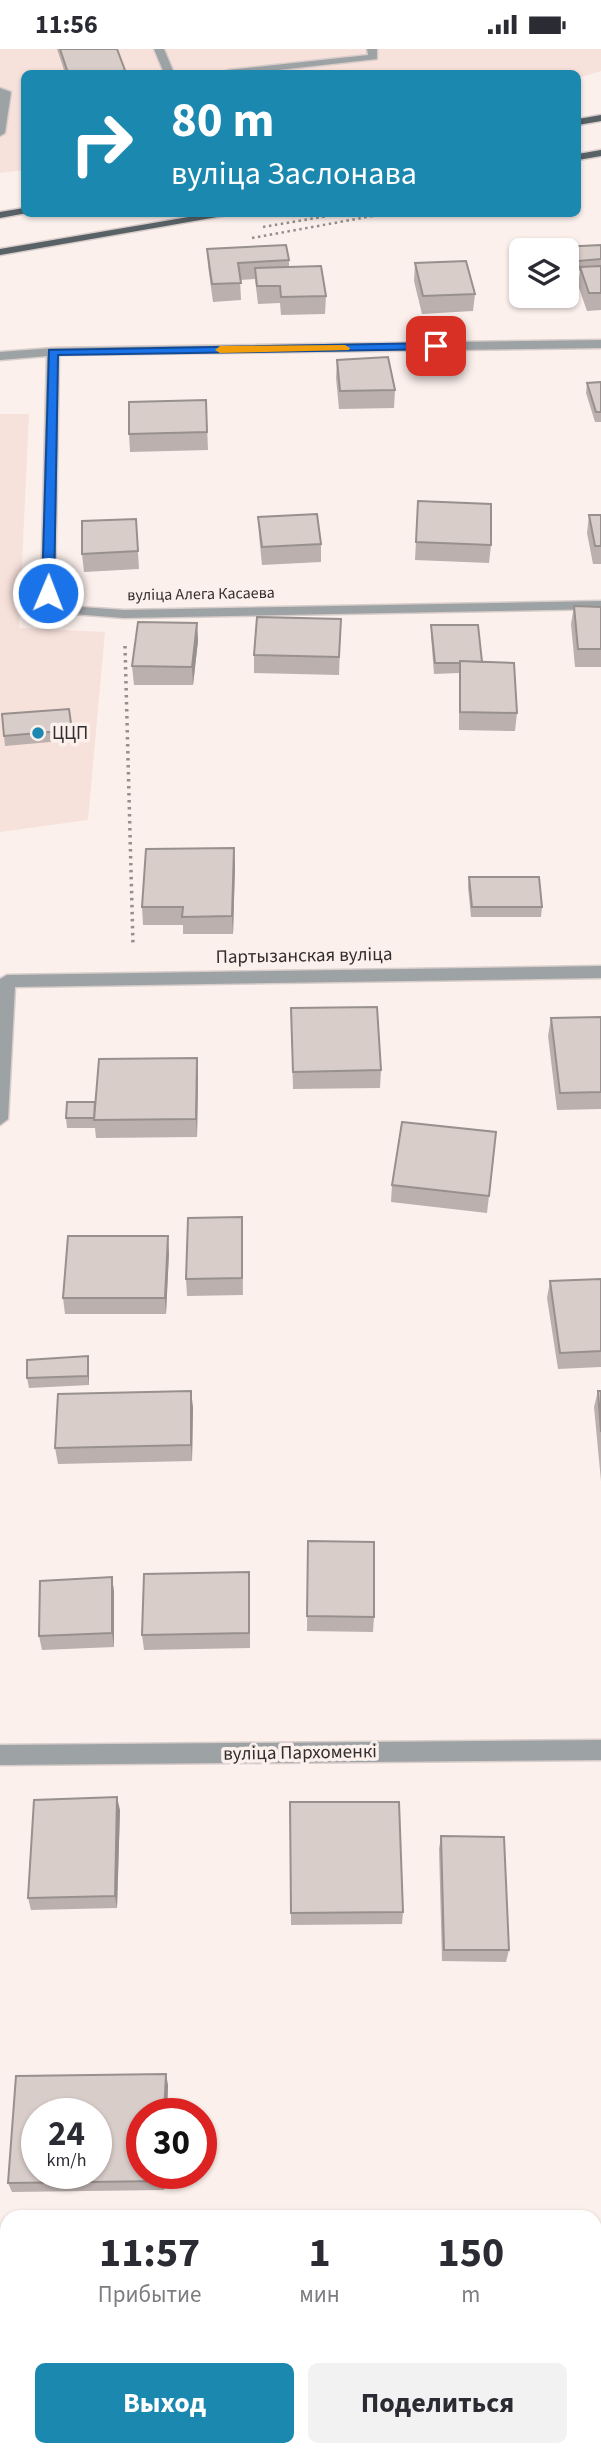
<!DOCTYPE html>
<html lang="ru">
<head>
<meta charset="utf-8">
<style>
  :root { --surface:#fff; --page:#f2f2f3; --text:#2b2b33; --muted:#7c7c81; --accent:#1b88af }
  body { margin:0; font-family:"Source Sans 3",sans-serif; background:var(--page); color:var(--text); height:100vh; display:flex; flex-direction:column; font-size:26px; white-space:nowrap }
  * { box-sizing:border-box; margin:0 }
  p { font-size:23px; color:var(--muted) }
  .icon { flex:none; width:38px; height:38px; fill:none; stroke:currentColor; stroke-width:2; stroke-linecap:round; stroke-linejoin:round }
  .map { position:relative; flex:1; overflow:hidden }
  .side { position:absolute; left:0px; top:2161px; width:602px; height:247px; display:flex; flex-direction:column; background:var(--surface); border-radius:21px 21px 0 0; box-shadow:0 2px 5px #0004 }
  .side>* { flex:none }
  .hud { position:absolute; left:21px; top:21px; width:560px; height:147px; border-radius:10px; box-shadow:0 2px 5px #0004; background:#1b88af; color:#fff; overflow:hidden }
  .fabs { position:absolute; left:509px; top:189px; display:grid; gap:14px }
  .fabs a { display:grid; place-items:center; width:70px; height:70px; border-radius:10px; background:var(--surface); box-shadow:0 2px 5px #0004; font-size:35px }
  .speed { position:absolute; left:21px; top:2049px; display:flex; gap:14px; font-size:35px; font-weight:700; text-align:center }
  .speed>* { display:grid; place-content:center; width:91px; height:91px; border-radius:50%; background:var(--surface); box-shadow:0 2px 5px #0004; line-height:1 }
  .speed small { font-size:18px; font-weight:400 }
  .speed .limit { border:10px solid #d22; background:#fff; color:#111 }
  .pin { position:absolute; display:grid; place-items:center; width:60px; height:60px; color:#fff; margin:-30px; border-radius:14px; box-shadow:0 4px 10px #0006 }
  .me { position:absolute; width:77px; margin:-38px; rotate:1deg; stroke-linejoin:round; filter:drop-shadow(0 0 5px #0008) }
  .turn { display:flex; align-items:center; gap:24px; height:147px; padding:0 35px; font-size:32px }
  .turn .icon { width:91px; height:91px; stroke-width:2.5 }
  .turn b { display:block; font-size:49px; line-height:60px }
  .eta { display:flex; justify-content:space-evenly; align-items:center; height:119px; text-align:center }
  .eta b { font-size:42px; font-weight:700; line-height:49px }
  .button { display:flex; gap:14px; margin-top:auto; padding:14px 35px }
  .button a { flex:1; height:80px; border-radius:10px; background:var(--accent); color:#fff; font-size:28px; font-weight:700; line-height:80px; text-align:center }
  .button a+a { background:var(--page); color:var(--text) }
  .status { display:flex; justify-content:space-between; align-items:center; height:49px; padding:0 35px; background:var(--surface); direction:ltr }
  .status svg { height:19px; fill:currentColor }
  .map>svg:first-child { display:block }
  .built { fill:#f7e1db }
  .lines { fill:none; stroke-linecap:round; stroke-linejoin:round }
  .service-casing { stroke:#d8cdca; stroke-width:3 }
  .minor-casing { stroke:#d8cdca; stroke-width:3 }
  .primary-casing { stroke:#d8cdca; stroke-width:3 }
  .path-far1 { stroke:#968e8b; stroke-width:2.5; stroke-dasharray:2.5 3.5; stroke-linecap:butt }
  .path { stroke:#968e8b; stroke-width:3.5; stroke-dasharray:2.5 4.5; stroke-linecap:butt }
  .service { fill:#9da2a5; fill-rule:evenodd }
  .minor { fill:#9da2a5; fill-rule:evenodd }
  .primary { fill:#586165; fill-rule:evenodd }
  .wall { fill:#bbb0ad }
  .shaded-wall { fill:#98908d }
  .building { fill:#d9cdc9; stroke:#98908d; stroke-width:2; fill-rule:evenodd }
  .route { fill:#1a73e8; stroke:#114b97; stroke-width:2 }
  .slow { fill:#f59e0b }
  .poi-dot { fill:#1b88af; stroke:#fcf0ec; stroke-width:2.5 }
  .labels { text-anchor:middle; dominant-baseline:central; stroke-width:7; stroke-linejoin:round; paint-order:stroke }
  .far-street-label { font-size:16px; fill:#332e2d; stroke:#fcf0ec }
  .poi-label { font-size:19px; fill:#332e2d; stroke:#fcf0ec; text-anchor:start }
  .street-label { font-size:19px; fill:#332e2d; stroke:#fcf0ec }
</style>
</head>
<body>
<div class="status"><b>11:56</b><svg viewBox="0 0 49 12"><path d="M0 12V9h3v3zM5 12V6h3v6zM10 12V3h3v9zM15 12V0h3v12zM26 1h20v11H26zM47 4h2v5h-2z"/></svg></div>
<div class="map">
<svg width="601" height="2407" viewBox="0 0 601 2407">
  <rect width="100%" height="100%" fill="#fcf0ec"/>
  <path class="built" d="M0 0H601V22L578 29V24H24V121L0 124Z
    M0 365H29L19 579 105 583 88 771 0 783Z"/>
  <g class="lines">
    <defs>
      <path id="service" d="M154 0H164L174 24H164Z
        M367 0H377V10L251 24H223L228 21 368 6Z
        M0 39 11 43 5 84 0 87Z"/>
      <path id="minor" d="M601 291V299L59 306 55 542 81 558 124 561 601 552V560L124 569 73 565 41 544 47 307 0 311V303L53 299Z
        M601 917V929L15 938 8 1070 0 1076V930L7 926Z
        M601 1691V1711L0 1716V1696Z"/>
      <path id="primary" d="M601 66V72L578 76V70Z
        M601 101V107L578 111V105Z
        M24 159V164H27L0 169V163Z
        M212 164H240L0 206V200Z"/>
    </defs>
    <use href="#service" class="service-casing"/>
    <use href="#minor" class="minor-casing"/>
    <use href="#primary" class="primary-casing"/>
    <path class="path-far1" d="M263 178 345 164
      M252 189 389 164"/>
    <path class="path" d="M125 597 133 896"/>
    <use href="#service" class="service"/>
    <use href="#minor" class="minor"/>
    <use href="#primary" class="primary"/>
  </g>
  <path class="wall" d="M57 0H117L126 24H65Z
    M601 196V261L587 262 578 236 580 222 567 223V201H560L561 198Z
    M207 200 289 211V218L326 247 325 265 281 266 280 254 258 255 255 230 240 231 241 251 213 253 208 217Z
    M415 214 475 245 473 262 422 265 414 232Z
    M337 311 395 341 394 359 339 360 336 329Z
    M601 333V373H595L586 344 587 334Z
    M206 351 208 401 130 403 129 385Z
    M418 452 491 496 489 514 415 511Z
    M589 466H601V515H593L587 484Z
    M258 468 321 495V513L262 516 259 486Z
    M136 470 139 520 84 523 82 505Z
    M574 557 601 558V618H575L571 575Z
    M341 570 339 626 254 624V606Z
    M197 574 198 592 193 636H134L132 617Z
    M431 576 482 613 517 664 515 682 459 681V624L434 625 431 587Z
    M69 660 73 691 5 697 2 665Z
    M234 799 235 817 233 885H183V876H143L142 858Z
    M469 828 542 858 541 868H471L468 838Z
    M291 959 381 1021 380 1039 293 1040Z
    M601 968V1060L557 1061 548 987 551 969Z
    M197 1009 198 1027 197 1088 96 1089 95 1079H67L66 1069 95 1053Z
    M392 1136 489 1147 487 1164 391 1153Z
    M242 1168 243 1246 187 1247 186 1230Z
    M169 1204 166 1265H65L63 1249Z
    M601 1230V1318L558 1320 547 1249 550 1232Z
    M89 1316V1336L29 1339 27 1329Z
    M598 1342H601V1432L594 1358Z
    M193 1358 192 1412 58 1415 55 1399Z
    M308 1492 374 1568 373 1583 307 1582Z
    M112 1528 114 1543V1598L42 1601 39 1587Z
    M250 1538V1599L144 1601 142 1586Z
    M290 1753 403 1863 402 1875 291 1876Z
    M120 1761 117 1859 31 1861 28 1849Z
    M441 1787 509 1901 506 1913 442 1912 439 1800Z
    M168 2036 167 2065H142V2124H165L164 2141 12 2143 8 2134Z
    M0 2245H7V2401H0Z
    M34 2401H123V2402Z"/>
  <path class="shaded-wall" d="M197 574 198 592 193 636 192 618Z
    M234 799 235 817 233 885 232 867Z
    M197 1009 198 1027 197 1088 196 1070Z
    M168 1187 169 1204 166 1265 165 1249Z
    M88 1307 89 1316V1336L88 1327Z
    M191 1342 193 1358 192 1412 191 1396Z
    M112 1528 114 1543V1598L112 1584Z
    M117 1748 120 1761 117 1859 115 1847Z
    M166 2025 168 2036 167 2065H164Z
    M162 2124H165L164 2141 162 2132Z"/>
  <path class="building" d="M60 0H117L126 24H68Z
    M286 196 289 211 238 214 241 234 212 235 207 200Z
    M601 196V210L567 213V201H562L561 198Z
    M466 212 475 245 423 247 415 214Z
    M321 217 326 247 281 248 280 237H257L255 219Z
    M601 217V244H589L580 218Z
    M388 308 395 341 340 342 337 311Z
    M601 333V363H596L587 334Z
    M206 351 207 383 129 385V353Z
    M418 452 491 455V496L416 493Z
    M317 465 321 495 262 498 258 468Z
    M589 466H601V497H595Z
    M136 470 138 502 82 505V472Z
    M574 557 601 558V600H578Z
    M257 568 341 570 339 608 254 606Z
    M138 573 197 574 192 618 132 617Z
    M431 576H478L482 613 460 612V614H435Z
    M460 612 514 614 517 664 460 663Z
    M69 660 72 681 4 687 2 665Z
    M234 799 232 867 182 868 183 858H142L146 800Z
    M469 828H539L542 858H472Z
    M377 958 381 1021 293 1023 291 959Z
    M601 968V1043L560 1044 551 969Z
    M197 1009 196 1070 94 1071 99 1010Z
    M67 1053H95L94 1069H66Z
    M402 1073 496 1083 489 1147 392 1136Z
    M242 1168V1229L186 1230 188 1169Z
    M68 1187H168L165 1249H63Z
    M601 1230V1302L560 1304 550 1232Z
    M88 1307V1327L27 1329V1311Z
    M191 1342V1396L55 1399 58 1345Z
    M598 1342H601V1383Z
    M308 1492 374 1493V1568L307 1567Z
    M249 1523V1584L142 1586 144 1525Z
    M112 1528V1584L39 1587 40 1532Z
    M117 1748 115 1847 28 1849 34 1751Z
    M290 1753H399L403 1863 291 1864Z
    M441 1787 504 1788 509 1901H444Z
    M166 2025 164 2065H142V2124H162V2132L8 2134 16 2027ZM37 2065H96V2124H37Z
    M0 2245H7V2395H0Z"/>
  <path class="route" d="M436 294 440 295V300L58 306 54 544 48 547 42 544 49 301Z"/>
  <path class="slow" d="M345 296 350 299 349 301 220 304 215 301 220 297Z"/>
  <circle class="poi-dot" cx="38" cy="684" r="7"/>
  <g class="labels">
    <g class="far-street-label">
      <text transform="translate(201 545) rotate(-1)">вуліца Алега Касаева</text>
    </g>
    <g class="poi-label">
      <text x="52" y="684">ЦЦП</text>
    </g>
    <g class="street-label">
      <text transform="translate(304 907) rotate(-1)">Партызанская вуліца</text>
      <text transform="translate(300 1704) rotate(-1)">вуліца Пархоменкі</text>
    </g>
  </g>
</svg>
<div class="fabs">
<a><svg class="icon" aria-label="layers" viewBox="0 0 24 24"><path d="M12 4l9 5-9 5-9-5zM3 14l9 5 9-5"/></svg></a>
</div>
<div class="speed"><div>24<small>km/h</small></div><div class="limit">30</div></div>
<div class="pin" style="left:436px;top:297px;background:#d93025"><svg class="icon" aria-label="arrive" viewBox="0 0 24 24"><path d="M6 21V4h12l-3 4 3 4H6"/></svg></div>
<svg class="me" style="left:48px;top:544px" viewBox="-20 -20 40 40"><circle r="17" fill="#1a73e8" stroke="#fff" stroke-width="3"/><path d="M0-11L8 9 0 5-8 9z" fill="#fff"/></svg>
<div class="hud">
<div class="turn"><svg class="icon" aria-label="right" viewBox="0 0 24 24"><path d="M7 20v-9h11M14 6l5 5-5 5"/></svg><div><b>80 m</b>вуліца Заслонава</div></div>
</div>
<section class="side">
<div class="eta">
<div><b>11:57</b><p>Прибытие</p></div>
<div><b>1</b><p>мин</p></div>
<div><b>150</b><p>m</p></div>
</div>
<div class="button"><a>Выход</a><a>Поделиться</a></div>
</section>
</div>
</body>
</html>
